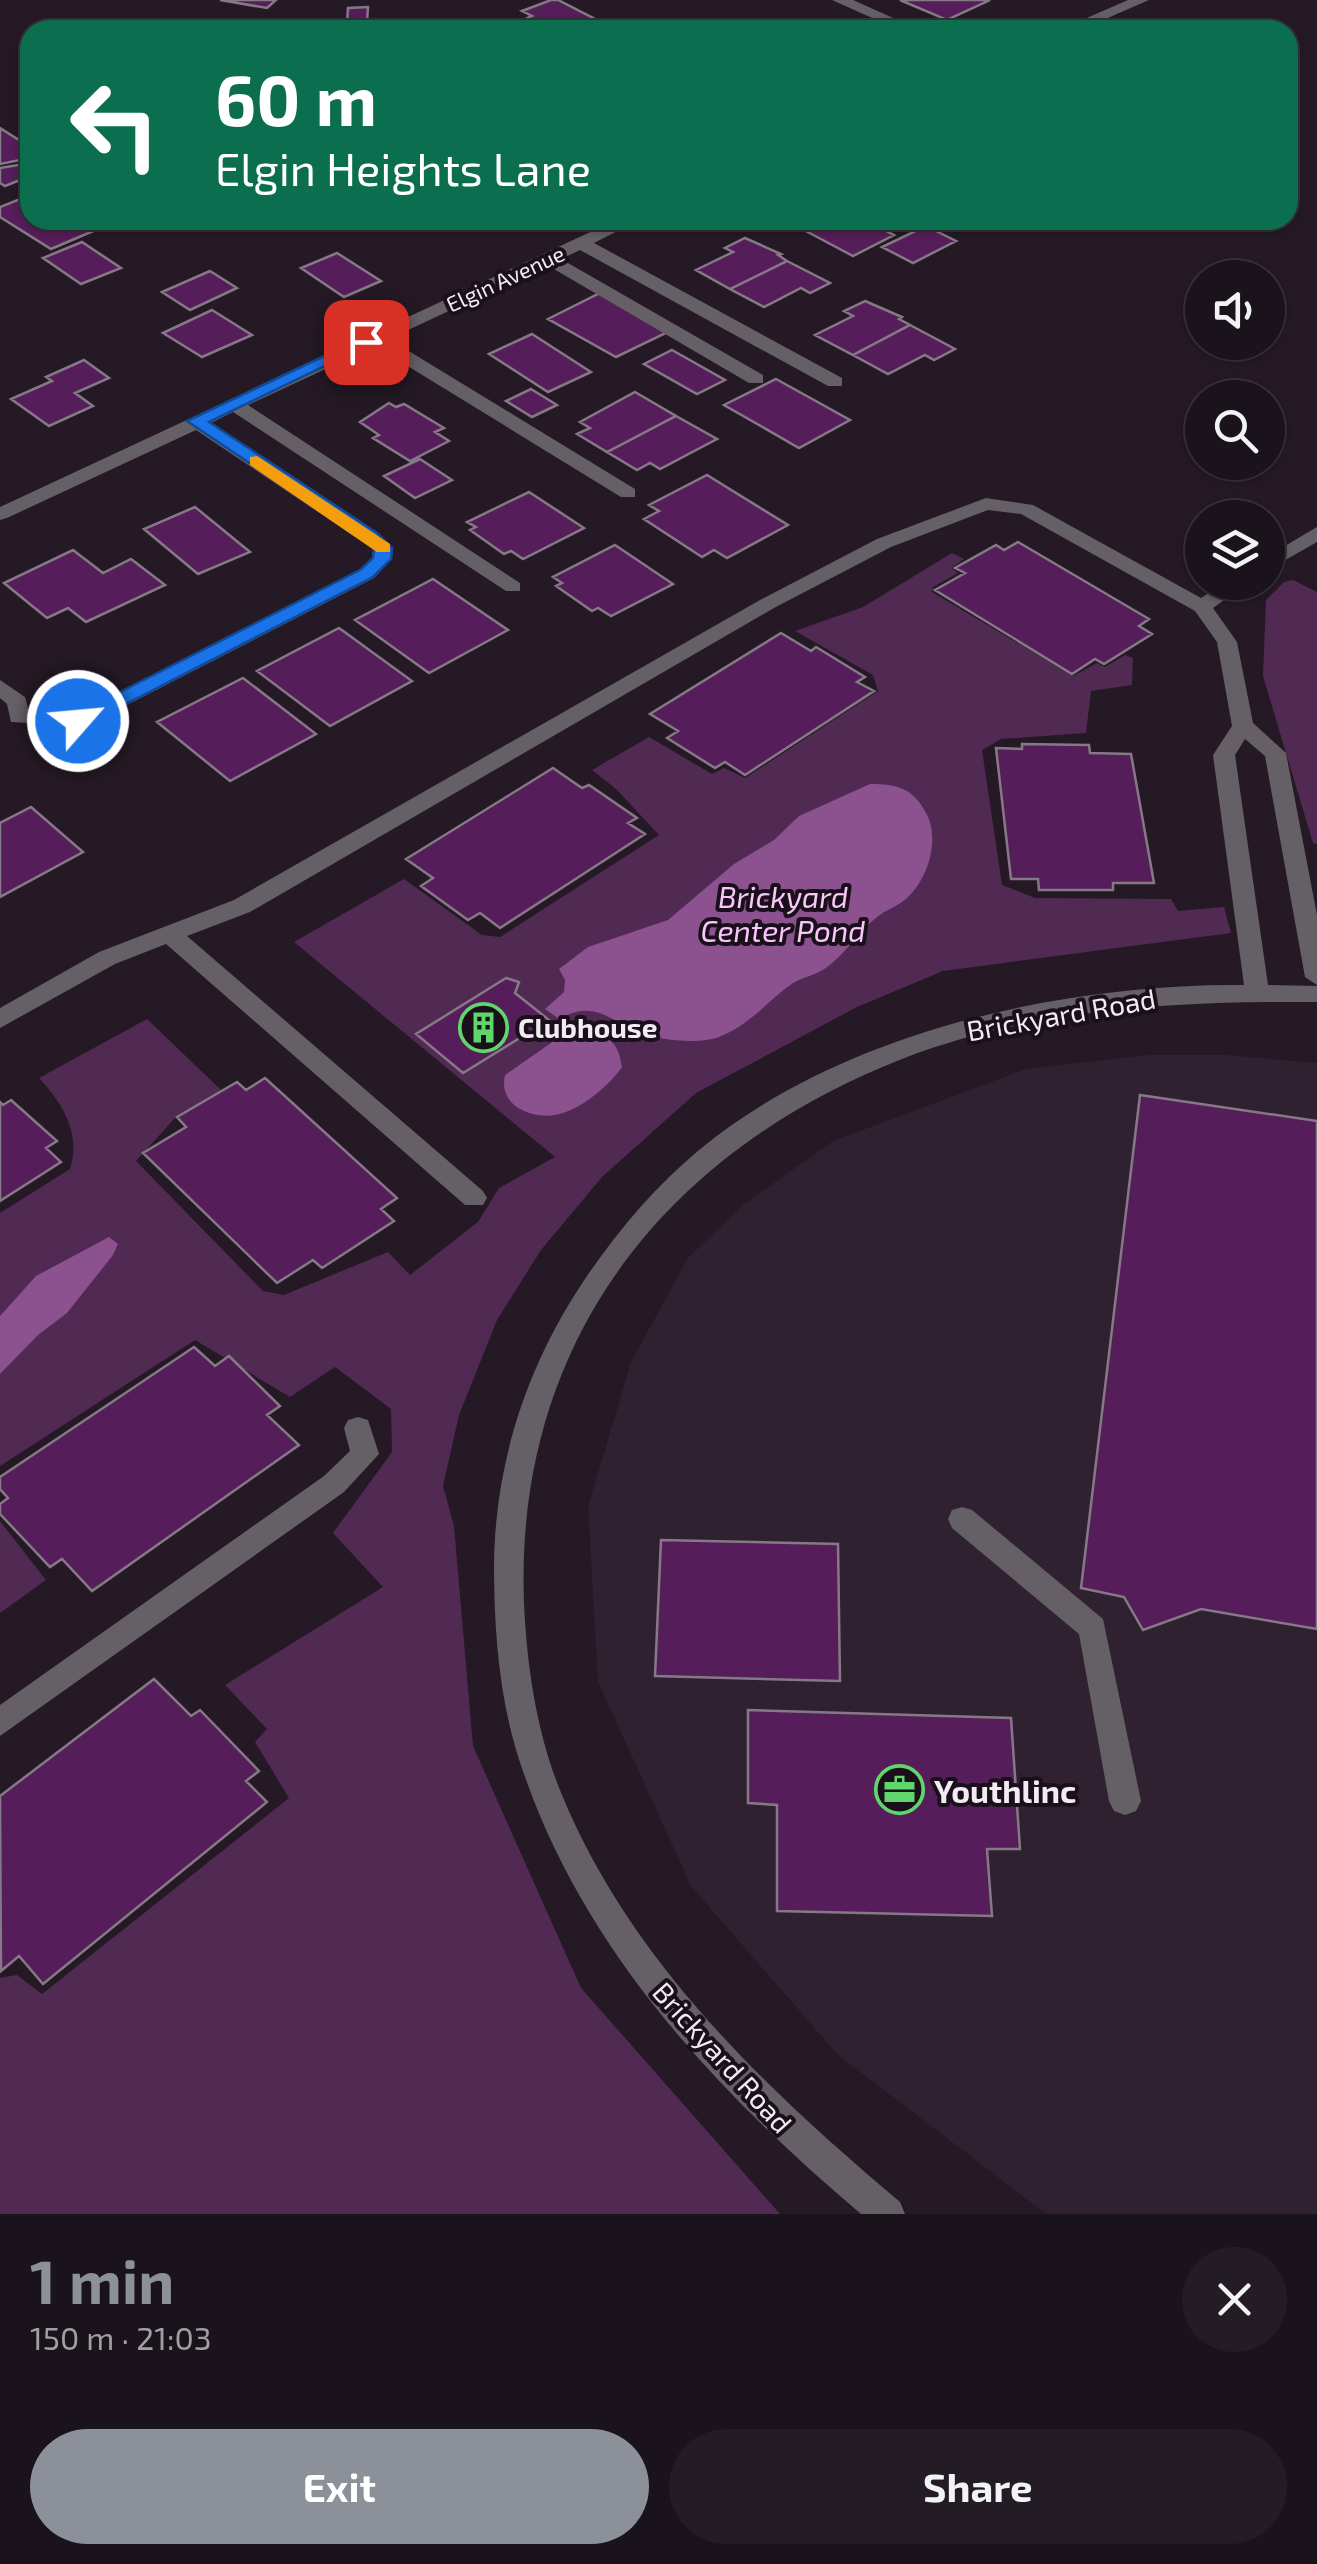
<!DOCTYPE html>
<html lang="en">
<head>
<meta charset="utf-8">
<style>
  :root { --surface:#1b131b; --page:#241c24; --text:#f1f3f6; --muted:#a09ea3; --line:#39323a; --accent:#8c9099 }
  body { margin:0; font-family:"Exo 2",sans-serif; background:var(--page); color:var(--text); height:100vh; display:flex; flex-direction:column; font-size:38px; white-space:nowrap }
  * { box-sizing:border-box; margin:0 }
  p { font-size:32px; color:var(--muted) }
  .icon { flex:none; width:55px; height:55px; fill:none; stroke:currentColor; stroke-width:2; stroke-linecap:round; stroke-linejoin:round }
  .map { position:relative; height:2214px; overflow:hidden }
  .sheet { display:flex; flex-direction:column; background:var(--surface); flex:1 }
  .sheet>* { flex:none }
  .hud { position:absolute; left:20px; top:20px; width:1278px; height:210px; border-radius:30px; box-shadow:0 2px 8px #0004,0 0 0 2px var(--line); background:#0b6e4f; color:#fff; overflow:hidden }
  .fabs { position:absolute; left:1185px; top:260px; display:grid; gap:20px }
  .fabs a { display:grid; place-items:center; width:100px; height:100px; border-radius:50%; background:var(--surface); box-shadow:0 2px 8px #0004,0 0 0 2px var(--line); font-size:50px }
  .pin { position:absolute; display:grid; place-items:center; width:85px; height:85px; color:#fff; margin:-42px; border-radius:20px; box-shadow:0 5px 15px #0006 }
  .me { position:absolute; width:110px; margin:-55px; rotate:63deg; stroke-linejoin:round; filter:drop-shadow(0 0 8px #0008) }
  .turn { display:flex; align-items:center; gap:35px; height:210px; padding:0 30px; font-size:45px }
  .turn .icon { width:130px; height:130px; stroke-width:2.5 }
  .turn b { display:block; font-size:70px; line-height:85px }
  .round { display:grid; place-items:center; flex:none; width:105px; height:105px; border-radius:52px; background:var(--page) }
  .head { display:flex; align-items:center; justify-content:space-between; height:170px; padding:0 30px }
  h1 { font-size:60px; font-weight:700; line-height:75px; color:var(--accent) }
  .button { display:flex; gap:20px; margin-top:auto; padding:20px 30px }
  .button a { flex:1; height:115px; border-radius:60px; background:var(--accent); color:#fff; font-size:40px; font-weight:700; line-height:115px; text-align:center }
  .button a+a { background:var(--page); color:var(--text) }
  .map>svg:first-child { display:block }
  .built { fill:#302130 }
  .green { fill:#512a53 }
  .water { fill:#8c518f }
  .building { fill:#551d59; stroke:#867986; stroke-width:2.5 }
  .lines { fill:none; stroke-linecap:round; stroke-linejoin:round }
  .minor { fill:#656065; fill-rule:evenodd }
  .route { fill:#1a73e8; stroke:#114b97; stroke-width:2.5 }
  .slow { fill:#f59e0b }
  .labels { text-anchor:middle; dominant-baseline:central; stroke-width:8; stroke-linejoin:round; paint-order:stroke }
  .far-street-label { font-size:22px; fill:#f2ebf2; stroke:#1a101b }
  .street-label { font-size:28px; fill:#f2ebf2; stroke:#1a101b }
  .poi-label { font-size:28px; font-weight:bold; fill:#f2ebf2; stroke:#1a101b; text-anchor:start }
  .water-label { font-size:30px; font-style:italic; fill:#f8c6f9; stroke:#1a101b }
  .near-poi-label { font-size:32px; font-weight:bold; fill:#f2ebf2; stroke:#1a101b; text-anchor:start }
</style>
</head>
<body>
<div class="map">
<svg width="1317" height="2214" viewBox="0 0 1317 2214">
  <rect width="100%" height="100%" fill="#241924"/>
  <path class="built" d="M1148 1055H1225L1317 1063V2214H1046L838 2055 691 1886 598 1682 588 1507 631 1362 688 1258 743 1205 833 1141 1026 1069Z"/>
  <path class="green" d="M952 553 964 559 951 568 958 573 933 587 932 592 1073 676 1097 663 1105 667 1125 655 1133 658 1132 685 1091 691 1086 733 1001 739 982 750 1002 885 1035 898 1171 899 1178 911 1224 907 1231 933 943 971 857 1007 696 1093 602 1177 541 1250 497 1320 459 1415 443 1486 454 1526 473 1746 581 1988 780 2214H0V1978L17 1975 42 1994 289 1798 255 1742 267 1729 225 1685 383 1587 333 1533 392 1452 391 1409 335 1367 290 1397 195 1340 0 1466V1213L70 1169C81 1133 63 1104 39 1078L147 1019 221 1090 175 1118 136 1161 263 1291 284 1295 388 1252 410 1275 478 1222 499 1188 555 1157 294 942 404 879 482 935 500 937 659 835 616 789 592 770 649 737 712 774 724 768 745 778 878 691 873 675 795 631 863 607Z
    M1293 580 1317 592V844L1313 843 1263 676 1266 600 1284 582Z
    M0 1521 46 1580 0 1613Z"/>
  <path class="water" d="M870 784C897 784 913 788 926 813 940 838 929 877 908 897 899 906 885 910 876 918 856 934 843 958 821 971 812 976 801 978 793 983 766 1002 751 1024 719 1037 697 1045 657 1040 636 1031 607 1018 592 1000 559 1019L545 1009 564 992 565 980 559 969 588 947 668 920 734 864 774 840 799 816Z
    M585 1033C610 1035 618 1042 622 1067 611 1084 585 1105 566 1112 539 1123 497 1109 505 1075L558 1038Z
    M109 1237 118 1244 113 1255 67 1313 38 1335 0 1374V1316L36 1276Z"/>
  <path class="building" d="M220 0H276L267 8Z
    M551 0H558L593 18 564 30H542L523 20 532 16 522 11Z
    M900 0H985L988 1 947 20Z
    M368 7 367 22H347L348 8Z
    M840 20 863 30H817Z
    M0 128 30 147V158L0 164Z
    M24 164 30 168V176L5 186 0 183V168Z
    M30 195V220H83L98 229 51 249 0 217V207Z
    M785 220H864L894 235 853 256Z
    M926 226 956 241 913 263 882 247Z
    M745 238 781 254 778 255 787 261 730 289 696 270 733 252 725 248Z
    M82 242 121 268 81 284 43 258Z
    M337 253 381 281 344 297 301 268Z
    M787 261 830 283 810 293 801 288 764 307 730 289Z
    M210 271 237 288 190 310 162 292Z
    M600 293 668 332 616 357 548 319Z
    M865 301 902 317 899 319 910 325 853 355 815 335 853 316 844 311Z
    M212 310 252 335 202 357 163 333Z
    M910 325 955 349 934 360 925 355 888 374 853 355Z
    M532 334 591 372 548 392 489 354Z
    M672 350 725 380 697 394 644 364Z
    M84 360 109 378 75 393 93 406 49 426 11 399 52 381 46 377Z
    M776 379 850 420 799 448 724 405Z
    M531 389 557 405 532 417 506 401Z
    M635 392 676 416 607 452 577 434 590 428 580 422Z
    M389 403 396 407 404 404 444 428 435 432 449 441 410 461 373 438 379 435 360 422Z
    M676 416 717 439 660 469 650 463 637 470 607 452Z
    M420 459 452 480 415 498 384 476Z
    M707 475 788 525 727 558 714 550 702 557 644 519 659 511 649 505Z
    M529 492 584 528 523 559 511 551 504 554 470 530 476 527 467 522Z
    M195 507 250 552 198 574 144 529Z
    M1018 542 1149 619 1139 626 1152 634 1104 664 1095 659 1072 674 935 590 965 573 955 568 996 545 1004 550Z
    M615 545 673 584 611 616 598 608 592 611 556 586 562 583 553 577Z
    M73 550 103 573 131 559 165 585 86 622 68 608 47 618 4 583Z
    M433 579 508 630 429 673 355 620Z
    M339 628 412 681 330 726 257 671Z
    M781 633 811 651 816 647 865 677 857 682 874 691 745 775 725 762 715 768 667 738 678 731 650 714Z
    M243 678 316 734 230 781 157 722Z
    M1022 744 1089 745 1090 753 1131 754 1154 883H1113V890H1039L1038 879H1011L996 748 1022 749Z
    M553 768 582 788 589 785 637 818 628 823 645 834 500 928 480 913 468 920 421 886 433 878 406 859Z
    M31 807 83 852 0 897V823Z
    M506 978 519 982 515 993 549 1020 463 1073 416 1034Z
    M265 1078 397 1198 381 1209 394 1221 322 1268 313 1260 277 1283 143 1153 186 1127 177 1117 237 1082 246 1090Z
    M1140 1095 1317 1121V1629L1201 1609 1143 1630 1124 1597 1081 1588Z
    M11 1100 57 1141 46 1148 61 1162 0 1201V1102L3 1105Z
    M194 1347 215 1366 229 1356 280 1406 267 1415 299 1445 92 1591 62 1559 50 1567 0 1514V1504L8 1498 0 1489V1477Z
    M661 1540 838 1544 840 1681 655 1676Z
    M154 1679 191 1716 200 1710 259 1771 246 1781 267 1802 43 1984 19 1956 1 1971 0 1796Z
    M748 1710 1011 1718 1020 1849H987L992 1916 777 1911V1805L748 1803Z"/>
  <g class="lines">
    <path class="minor" d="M832 0H853L920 30H899Z
      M1128 0H1149L1080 30H1059Z
      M616 220H639L594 243 842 378V386H828L580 250 561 259 763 375V383H749L547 265 389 339 635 489V497H621L375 346 248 405 520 583V591H506L233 412 211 423 378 533 393 548 392 559 374 578 86 726 11 722 7 704 0 698V680L25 697 29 711 75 714 360 570 372 558 373 549 196 430 7 518 0 520V507Z
      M986 498 1033 505 1201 598 1225 582H1249L1213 608 1237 642 1253 723 1286 753 1317 915V985L1305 977 1265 756 1245 739 1235 755 1268 985 1317 986V1002C1177 1001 1034 1008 902 1059 664 1152 514 1343 524 1603 527 1668 537 1735 562 1795 631 1962 765 2088 900 2202L905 2214H861C719 2094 586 1953 524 1774 500 1708 494 1636 494 1565 495 1459 529 1360 589 1273 621 1227 656 1186 699 1150 841 1032 1064 983 1244 985L1213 755 1232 726 1217 642 1195 611 1021 514 988 510 891 547 774 608 250 912 187 936 483 1191 487 1198 483 1205H465L166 944 115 964 0 1028V1008L99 952 234 900 760 600 877 539Z
      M1317 527V542L1268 570V556Z
      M358 1417 368 1420 379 1454 344 1492 0 1736V1705L324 1476 350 1451 344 1428 348 1420Z
      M962 1507 972 1510 1103 1619 1141 1801 1136 1811 1125 1815 1114 1811 1109 1801 1079 1634 952 1528 948 1519 952 1510Z"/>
  </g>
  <path class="route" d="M360 339 374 342 209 422 377 533 392 548 391 559 373 577 85 725H71V717L360 570 373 558 374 549 365 541 187 421Z"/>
  <path class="slow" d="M257 456 390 544V552H377L250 465V457Z"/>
  <defs>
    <symbol id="building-ring" viewBox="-11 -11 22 22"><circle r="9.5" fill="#1a101b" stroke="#60d56b" stroke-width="1.5"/><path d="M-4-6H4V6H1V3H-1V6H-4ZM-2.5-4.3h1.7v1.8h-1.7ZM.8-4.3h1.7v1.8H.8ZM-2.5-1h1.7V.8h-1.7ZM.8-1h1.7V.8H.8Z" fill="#60d56b"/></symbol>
    <symbol id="office-ring" viewBox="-11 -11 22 22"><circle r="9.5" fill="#1a101b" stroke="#60d56b" stroke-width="1.5"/><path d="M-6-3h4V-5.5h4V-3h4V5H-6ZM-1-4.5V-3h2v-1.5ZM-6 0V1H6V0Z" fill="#60d56b"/></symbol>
  </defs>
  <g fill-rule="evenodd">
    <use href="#building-ring" x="456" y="1000" width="55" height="55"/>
    <use href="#office-ring" x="872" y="1762" width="55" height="55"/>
  </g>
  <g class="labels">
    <g class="far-street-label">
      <text transform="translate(505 278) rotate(-25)">Elgin Avenue</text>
    </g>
    <g class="street-label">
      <text transform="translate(1061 1014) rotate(-10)">Brickyard Road</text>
      <text transform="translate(723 2057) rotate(48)">Brickyard Road</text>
    </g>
    <g class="poi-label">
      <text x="518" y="1027">Clubhouse</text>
    </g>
    <g class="water-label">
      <text x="783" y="896">Brickyard<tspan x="783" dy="34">Center Pond</tspan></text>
    </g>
    <g class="near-poi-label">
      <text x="934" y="1790">Youthlinc</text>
    </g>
  </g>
</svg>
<div class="fabs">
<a><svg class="icon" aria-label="sound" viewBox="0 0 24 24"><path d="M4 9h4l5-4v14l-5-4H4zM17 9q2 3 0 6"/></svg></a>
<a><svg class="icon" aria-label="search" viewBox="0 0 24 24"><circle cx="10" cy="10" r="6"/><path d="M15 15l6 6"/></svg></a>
<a><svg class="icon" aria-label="layers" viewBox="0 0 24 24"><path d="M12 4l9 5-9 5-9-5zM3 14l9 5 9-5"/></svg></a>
</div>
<div class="pin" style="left:366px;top:342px;background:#d93025"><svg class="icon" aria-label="arrive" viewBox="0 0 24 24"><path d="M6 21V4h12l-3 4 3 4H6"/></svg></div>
<svg class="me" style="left:78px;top:721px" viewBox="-20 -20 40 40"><circle r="17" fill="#1a73e8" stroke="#fff" stroke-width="3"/><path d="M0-11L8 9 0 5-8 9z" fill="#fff"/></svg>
<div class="hud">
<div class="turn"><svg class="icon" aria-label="left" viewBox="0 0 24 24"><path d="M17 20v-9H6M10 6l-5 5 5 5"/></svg><div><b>60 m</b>Elgin Heights Lane</div></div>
</div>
</div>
<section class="sheet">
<div class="head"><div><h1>1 min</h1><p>150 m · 21:03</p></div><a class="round"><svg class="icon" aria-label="close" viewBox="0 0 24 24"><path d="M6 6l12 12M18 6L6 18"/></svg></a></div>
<div class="button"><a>Exit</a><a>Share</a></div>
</section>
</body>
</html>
